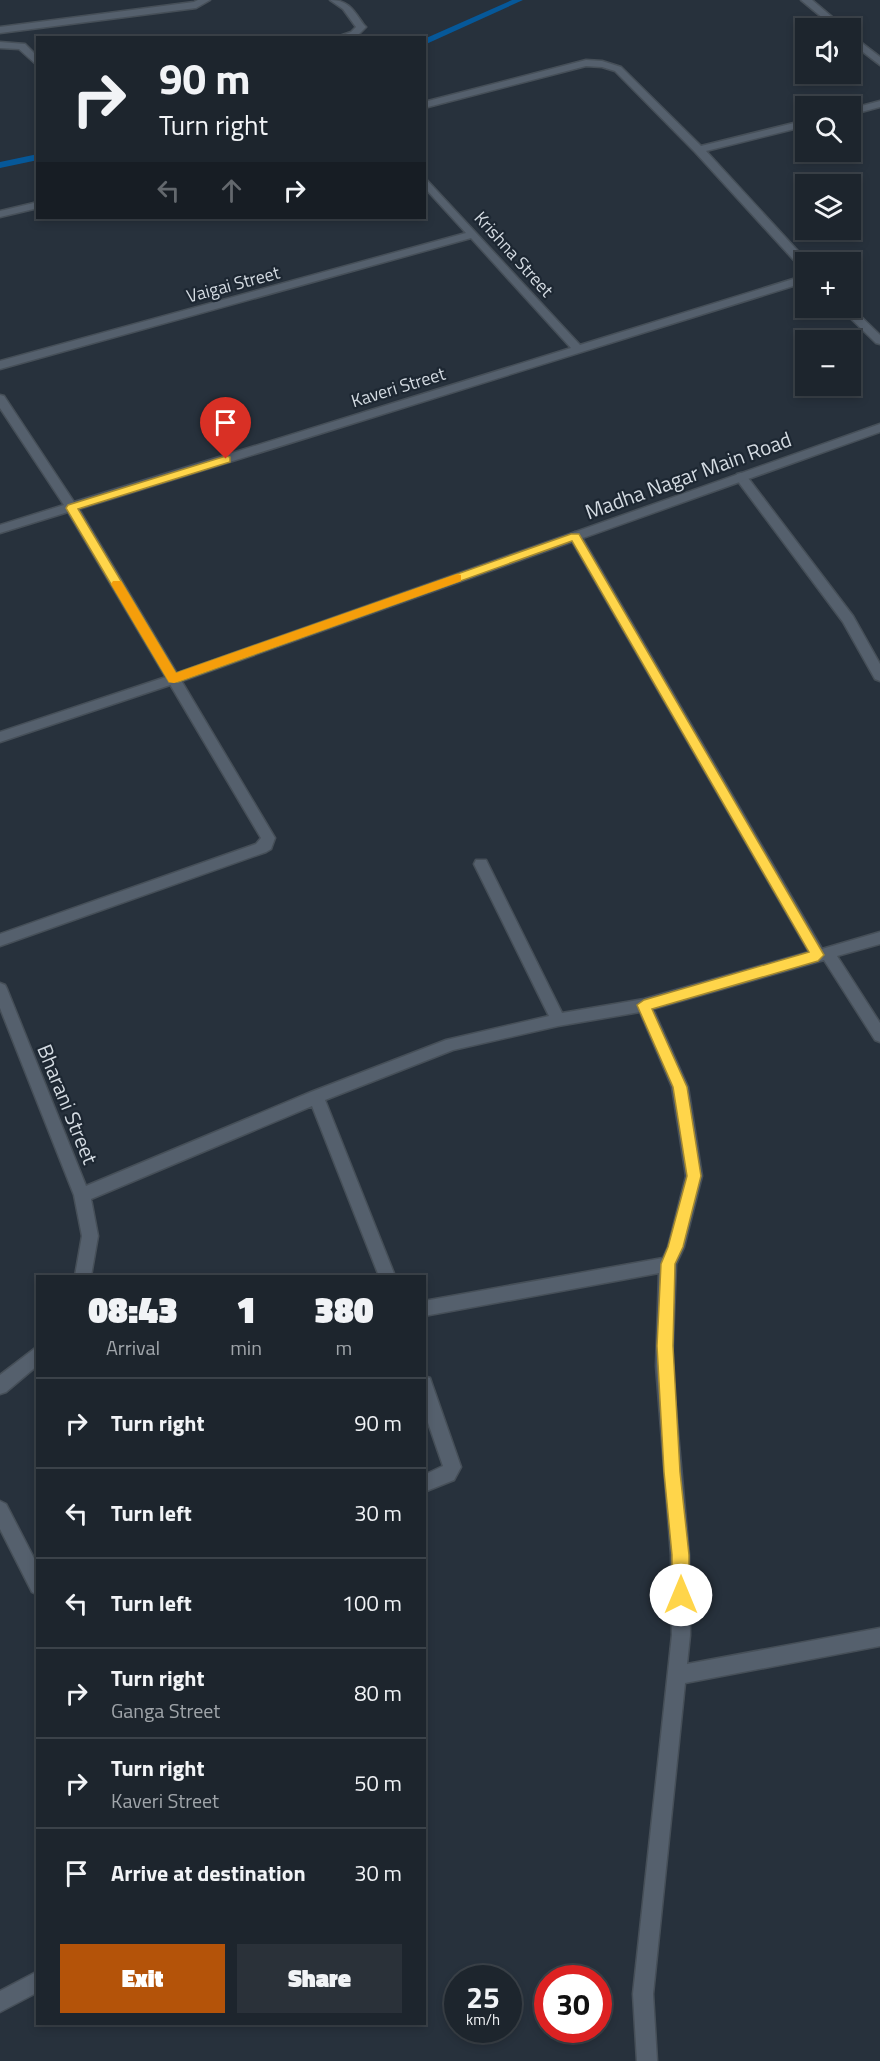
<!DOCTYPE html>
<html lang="en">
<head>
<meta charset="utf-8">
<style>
  :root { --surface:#1d252d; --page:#2a3139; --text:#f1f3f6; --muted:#a0a5aa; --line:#3b4249; --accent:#b45309 }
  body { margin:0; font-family:"Titillium Web",sans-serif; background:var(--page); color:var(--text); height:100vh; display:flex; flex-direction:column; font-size:22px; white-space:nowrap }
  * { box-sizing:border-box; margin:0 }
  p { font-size:20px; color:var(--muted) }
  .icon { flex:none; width:33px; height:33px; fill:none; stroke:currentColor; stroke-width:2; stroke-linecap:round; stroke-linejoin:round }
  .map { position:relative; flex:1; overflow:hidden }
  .drawer { position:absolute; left:36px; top:1275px; width:390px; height:750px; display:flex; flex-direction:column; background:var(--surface); border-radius:0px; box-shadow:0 3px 9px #0003,0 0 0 2px var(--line) }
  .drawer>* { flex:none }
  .top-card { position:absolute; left:36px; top:36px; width:390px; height:183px; border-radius:0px; box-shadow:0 3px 9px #0003,0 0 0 2px var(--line); background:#1d252d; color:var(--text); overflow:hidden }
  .fabs { position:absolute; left:795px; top:18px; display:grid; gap:12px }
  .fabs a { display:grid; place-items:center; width:66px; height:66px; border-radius:0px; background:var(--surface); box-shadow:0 3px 9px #0003,0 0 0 2px var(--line); font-size:30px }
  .speed { position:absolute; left:444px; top:1965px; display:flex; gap:12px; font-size:30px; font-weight:700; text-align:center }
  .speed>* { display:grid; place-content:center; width:78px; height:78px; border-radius:50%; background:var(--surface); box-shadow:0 3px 9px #0003,0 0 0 2px var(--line); line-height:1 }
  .speed small { font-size:15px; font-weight:400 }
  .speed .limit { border:9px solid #d22; background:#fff; color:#111 }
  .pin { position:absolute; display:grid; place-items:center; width:51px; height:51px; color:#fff; margin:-62px -26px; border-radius:50% 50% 50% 0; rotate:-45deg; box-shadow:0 0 6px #0007 }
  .pin .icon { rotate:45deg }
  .me { position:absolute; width:66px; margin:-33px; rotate:0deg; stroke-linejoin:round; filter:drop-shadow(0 0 4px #0008) }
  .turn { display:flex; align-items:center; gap:21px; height:126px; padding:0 24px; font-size:27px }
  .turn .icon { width:78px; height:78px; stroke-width:2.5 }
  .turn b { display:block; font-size:42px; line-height:51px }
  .lanes { display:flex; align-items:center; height:57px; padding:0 24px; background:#0003; justify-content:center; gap:30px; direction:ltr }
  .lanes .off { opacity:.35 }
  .eta { display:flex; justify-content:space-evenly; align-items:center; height:102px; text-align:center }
  .eta b { font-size:36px; font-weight:800; line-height:42px }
  .button { display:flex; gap:12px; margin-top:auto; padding:12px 24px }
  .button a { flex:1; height:69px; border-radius:0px; background:var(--accent); color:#fff; font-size:24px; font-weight:800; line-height:69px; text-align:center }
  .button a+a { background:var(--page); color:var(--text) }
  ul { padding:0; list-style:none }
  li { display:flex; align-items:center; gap:18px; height:90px; padding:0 24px; border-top:2px solid var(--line) }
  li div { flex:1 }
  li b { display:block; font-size:22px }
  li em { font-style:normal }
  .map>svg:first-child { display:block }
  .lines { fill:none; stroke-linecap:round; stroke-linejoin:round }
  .stream { fill:#065899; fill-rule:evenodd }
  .minor-casing { stroke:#464f58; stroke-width:3 }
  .tertiary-casing { stroke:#464f58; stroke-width:3 }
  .minor { fill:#55606d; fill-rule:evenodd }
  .tertiary { fill:#55606d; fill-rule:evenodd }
  .route { fill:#ffd54a; stroke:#a68a30; stroke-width:1.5 }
  .slow { fill:#f59e0b }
  .labels { text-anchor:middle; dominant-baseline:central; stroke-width:4.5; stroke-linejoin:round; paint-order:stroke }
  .far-street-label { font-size:18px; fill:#d3dae1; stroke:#1d2732 }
  .street-label { font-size:21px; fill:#d3dae1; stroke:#1d2732 }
</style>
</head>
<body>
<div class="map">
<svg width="880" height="2061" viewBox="0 0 880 2061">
  <rect width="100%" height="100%" fill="#27313c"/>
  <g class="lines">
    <path class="stream" d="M512 0H523L424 45V39Z
      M38 154V160L0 168V162Z"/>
    <defs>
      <path id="minor" d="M198 0H210L196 8 0 33V27L194 2Z
        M330 0C349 0 354 11 364 25L366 27 357 36 334 38 351 32 356 27 343 9Z
        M801 0H812L845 28H835Z
        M850 34 880 57V65L850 42Z
        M0 42 25 44 38 57V66L19 49 0 48Z
        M586 60 602 61 621 67 701 146 806 120V126L706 151 808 262H806V270L802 269 695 152 615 71 602 67 586 66 424 108V102Z
        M880 101V107L850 115V109Z
        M424 177 580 345 806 275V282L79 509 275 838 271 849 266 852 0 946V934L256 844 261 838 68 512 0 533V525L64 505 0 408V395L4 396 74 502 571 348 471 238 0 369V361L466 233 424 187Z
        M38 202V208L0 217V211Z
        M850 306 880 335V344L876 343 840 308Z
        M741 473 745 474 853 616 880 664V681L875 679 843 622 737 480V474Z
        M575 532 581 536 822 949 880 932V944L837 956 880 1023V1042L875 1040 824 960 653 1009 688 1087 702 1176 684 1247 676 1264 672 1366 689 1555 690 1635 687 1664 880 1628V1646L685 1683 653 1994 657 2061H637L633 1994 672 1635 671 1555 656 1366 659 1273 424 1316V1301L663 1258 668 1247 686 1176 672 1087 640 1012 558 1026 453 1050 325 1100 395 1276H379L312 1106 91 1199 98 1236 91 1276H75L82 1236 74 1195 0 1008V983L5 985 7 989 86 1186 311 1092 446 1040 549 1016 474 864 476 860H486L562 1013 644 999 809 952 569 536Z
        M38 1346V1365L6 1392 0 1394V1375Z
        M424 1376 430 1378 432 1384 461 1467 454 1480 424 1492V1475L443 1466 424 1411Z
        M0 1501 6 1504 38 1566V1595L32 1592 0 1529Z
        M38 1971V1992L0 2012V1991Z"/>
      <path id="tertiary" d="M880 424V432L179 682 0 742V732L169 676Z"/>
    </defs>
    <use href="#minor" class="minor-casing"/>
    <use href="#tertiary" class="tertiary-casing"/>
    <use href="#minor" class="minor"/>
    <use href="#tertiary" class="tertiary"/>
  </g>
  <path class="route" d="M226 456 230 457V462L78 509 176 673 571 534H579L824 955 818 961 652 1009 687 1087 701 1176 683 1247 675 1264 673 1346 680 1472 689 1555V1595L686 1601 681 1603 675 1601 672 1595V1555L664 1472 657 1346 661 1264 668 1247 687 1176 673 1087 637 1005 644 1000 809 952 572 541 178 682H169L66 508 68 505Z"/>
  <path class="slow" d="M457 574 461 575V581L174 683 169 682 111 584 113 581H121L176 673Z"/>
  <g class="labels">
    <g class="far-street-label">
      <text transform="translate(514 254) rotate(48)">Krishna Street</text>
      <text transform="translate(233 284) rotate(-15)">Vaigai Street</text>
      <text transform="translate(398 387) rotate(-17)">Kaveri Street</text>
    </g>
    <g class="street-label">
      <text transform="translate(688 475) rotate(-20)">Madha Nagar Main Road</text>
      <text transform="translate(68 1104) rotate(68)">Bharani Street</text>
    </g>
  </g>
</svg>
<div class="fabs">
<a><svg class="icon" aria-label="sound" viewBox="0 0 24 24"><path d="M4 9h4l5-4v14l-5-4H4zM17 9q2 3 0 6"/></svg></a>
<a><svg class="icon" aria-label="search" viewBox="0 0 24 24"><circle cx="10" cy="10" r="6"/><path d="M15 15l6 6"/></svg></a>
<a><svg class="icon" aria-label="layers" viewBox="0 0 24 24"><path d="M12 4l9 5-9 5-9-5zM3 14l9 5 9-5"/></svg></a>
<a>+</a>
<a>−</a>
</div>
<div class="speed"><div>25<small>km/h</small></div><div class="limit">30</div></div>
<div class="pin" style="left:226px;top:459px;background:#d93025"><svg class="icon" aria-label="arrive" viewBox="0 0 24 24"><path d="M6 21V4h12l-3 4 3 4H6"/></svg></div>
<svg class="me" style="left:681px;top:1595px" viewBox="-20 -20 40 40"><circle r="19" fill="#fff"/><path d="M0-13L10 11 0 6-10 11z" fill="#ffd54a"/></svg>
<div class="top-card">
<div class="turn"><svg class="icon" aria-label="right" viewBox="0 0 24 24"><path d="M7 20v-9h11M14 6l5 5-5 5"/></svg><div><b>90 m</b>Turn right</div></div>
<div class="lanes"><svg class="icon off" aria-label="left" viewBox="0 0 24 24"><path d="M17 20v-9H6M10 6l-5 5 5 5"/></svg><svg class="icon off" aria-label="ahead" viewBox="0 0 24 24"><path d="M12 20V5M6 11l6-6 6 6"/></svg><svg class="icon" aria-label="right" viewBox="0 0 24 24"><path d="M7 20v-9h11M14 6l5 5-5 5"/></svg></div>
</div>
<section class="drawer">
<div class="eta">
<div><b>08:43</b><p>Arrival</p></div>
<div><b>1</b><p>min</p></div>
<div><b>380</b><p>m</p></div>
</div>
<ul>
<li><svg class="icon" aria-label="right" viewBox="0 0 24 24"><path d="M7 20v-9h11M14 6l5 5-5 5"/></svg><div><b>Turn right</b></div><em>90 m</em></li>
<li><svg class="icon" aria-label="left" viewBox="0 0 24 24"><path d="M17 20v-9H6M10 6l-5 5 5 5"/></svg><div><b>Turn left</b></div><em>30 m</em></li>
<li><svg class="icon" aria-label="left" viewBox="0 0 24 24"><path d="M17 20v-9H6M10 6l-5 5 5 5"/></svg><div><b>Turn left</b></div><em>100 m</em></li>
<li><svg class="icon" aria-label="right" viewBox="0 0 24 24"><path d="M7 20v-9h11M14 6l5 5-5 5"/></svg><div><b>Turn right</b><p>Ganga Street</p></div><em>80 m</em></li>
<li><svg class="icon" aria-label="right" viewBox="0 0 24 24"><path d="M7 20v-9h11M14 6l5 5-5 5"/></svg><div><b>Turn right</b><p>Kaveri Street</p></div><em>50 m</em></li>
<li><svg class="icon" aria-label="arrive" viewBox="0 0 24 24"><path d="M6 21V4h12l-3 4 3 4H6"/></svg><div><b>Arrive at destination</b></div><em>30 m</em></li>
</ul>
<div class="button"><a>Exit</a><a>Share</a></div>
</section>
</div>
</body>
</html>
